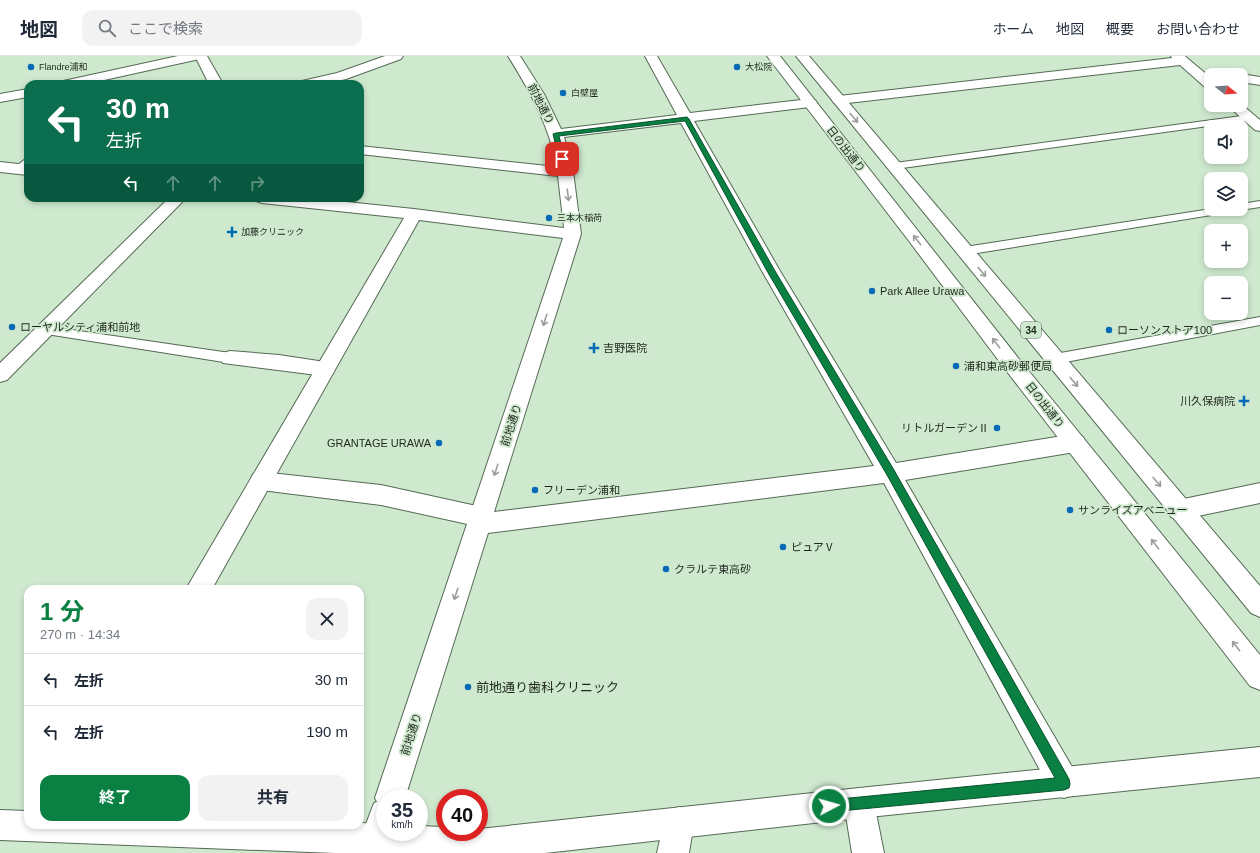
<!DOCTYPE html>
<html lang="ja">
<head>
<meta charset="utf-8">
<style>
  :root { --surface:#fff; --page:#f2f2f3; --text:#1f2937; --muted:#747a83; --line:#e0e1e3; --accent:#0b8043 }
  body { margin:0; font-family:Arial,"Noto Sans JP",sans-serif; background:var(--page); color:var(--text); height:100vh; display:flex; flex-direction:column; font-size:15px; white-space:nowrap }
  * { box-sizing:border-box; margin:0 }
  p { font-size:13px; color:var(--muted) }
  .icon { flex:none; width:22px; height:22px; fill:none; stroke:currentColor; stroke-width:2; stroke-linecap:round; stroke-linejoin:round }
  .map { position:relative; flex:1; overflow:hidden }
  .drawer { position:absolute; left:24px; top:529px; width:340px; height:244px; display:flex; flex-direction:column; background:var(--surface); border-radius:12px; box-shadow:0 2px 6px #0003 }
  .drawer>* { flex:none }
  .hud { position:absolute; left:24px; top:24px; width:340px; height:122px; border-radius:12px; box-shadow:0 2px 6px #0003; background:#0b6e4f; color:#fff; overflow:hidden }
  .needle { width:26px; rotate:107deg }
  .fabs { position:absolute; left:1204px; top:12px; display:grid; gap:8px }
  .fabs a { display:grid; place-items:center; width:44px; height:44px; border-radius:8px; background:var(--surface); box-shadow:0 2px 6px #0003; font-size:20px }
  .speed { position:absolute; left:376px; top:733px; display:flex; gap:8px; font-size:20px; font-weight:700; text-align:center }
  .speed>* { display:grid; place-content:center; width:52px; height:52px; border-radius:50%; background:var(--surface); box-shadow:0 2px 6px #0003; line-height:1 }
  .speed small { font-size:10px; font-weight:400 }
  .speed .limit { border:6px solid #d22; background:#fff; color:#111 }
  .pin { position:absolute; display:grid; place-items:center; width:34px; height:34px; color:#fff; margin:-17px; border-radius:8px; box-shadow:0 2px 6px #0006 }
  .me { position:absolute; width:44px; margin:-22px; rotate:84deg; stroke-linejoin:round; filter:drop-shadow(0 0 3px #0008) }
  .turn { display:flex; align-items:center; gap:14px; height:84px; padding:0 16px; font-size:18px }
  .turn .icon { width:52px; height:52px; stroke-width:2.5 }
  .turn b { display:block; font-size:28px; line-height:34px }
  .lanes { display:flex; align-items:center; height:38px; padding:0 16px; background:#0003; justify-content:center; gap:20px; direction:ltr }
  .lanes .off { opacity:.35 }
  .round { display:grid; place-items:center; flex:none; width:42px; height:42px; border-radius:12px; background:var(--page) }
  .overview { display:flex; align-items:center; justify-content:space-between; height:68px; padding:0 16px }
  h1 { font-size:24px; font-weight:700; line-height:30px; color:var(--accent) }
  .cta { display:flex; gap:8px; margin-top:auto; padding:8px 16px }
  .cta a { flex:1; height:46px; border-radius:12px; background:var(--accent); color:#fff; font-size:16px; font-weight:700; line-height:46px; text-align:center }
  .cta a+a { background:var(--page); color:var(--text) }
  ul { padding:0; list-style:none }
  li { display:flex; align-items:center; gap:12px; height:52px; padding:0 16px; border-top:1px solid var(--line) }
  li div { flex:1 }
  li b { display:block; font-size:15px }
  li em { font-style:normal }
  header { display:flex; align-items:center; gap:24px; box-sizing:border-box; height:56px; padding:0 20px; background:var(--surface); border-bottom:1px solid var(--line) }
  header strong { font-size:19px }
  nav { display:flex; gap:22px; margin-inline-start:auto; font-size:14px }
  .search { width:280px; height:36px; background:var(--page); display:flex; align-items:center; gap:10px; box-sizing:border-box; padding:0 14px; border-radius:12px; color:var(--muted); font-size:15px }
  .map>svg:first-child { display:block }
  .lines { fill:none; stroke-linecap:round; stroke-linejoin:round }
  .service-casing { stroke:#546a54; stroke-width:2 }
  .pedestrian-casing { stroke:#546a54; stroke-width:2 }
  .minor-casing { stroke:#546a54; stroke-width:2 }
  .tertiary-casing { stroke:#546a54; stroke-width:2 }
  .primary-casing { stroke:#546a54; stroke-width:2 }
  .service { fill:#fff; fill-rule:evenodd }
  .pedestrian { fill:#fff; fill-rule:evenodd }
  .minor { fill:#fff; fill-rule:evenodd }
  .tertiary { fill:#fff; fill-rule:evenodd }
  .primary { fill:#fff; fill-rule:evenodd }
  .oneway { stroke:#9a9e99 }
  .route { fill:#0b8043; stroke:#07532c }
  .poi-dot { fill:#076ab6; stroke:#cfe9cf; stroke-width:1.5 }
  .labels { text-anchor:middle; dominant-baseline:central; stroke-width:3.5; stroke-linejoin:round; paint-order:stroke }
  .far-poi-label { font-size:9px; fill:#1e271d; stroke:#cfe9cf; text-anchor:start }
  .shield { fill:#cfe9cf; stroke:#536152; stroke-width:1 }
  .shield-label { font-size:10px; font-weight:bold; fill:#1e271d }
  .street-label { font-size:11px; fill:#1e271d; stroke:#cfe9cf }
  .poi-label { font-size:11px; fill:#1e271d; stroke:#cfe9cf; text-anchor:start }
  .near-poi-label { font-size:13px; fill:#1e271d; stroke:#cfe9cf; text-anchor:start }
</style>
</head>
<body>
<header>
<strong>地図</strong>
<div class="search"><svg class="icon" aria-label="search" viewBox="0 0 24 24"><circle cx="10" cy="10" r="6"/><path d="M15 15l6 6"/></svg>ここで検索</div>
<nav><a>ホーム</a><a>地図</a><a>概要</a><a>お問い合わせ</a></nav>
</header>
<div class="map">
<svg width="1260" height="797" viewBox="0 0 1260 797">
  <rect width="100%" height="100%" fill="#cfe9cf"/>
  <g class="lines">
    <defs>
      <path id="service" d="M1249 59 1252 60 1254 62 1252 64 895 113 890 110 895 107Z
        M28 103V111L22 115H14L13 113 24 104Z
        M1260 145V151L1241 154 1237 153H1241V148Z
        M1211 153H1236L1230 156 965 199 961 198 959 195 961 192 965 191Z
        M1260 261V269L1055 308 1050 306 1048 303 1050 300 1055 298Z
        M45 270 230 297 235 299 237 302 235 305 230 307 40 277 39 274 40 271Z"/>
      <path id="pedestrian" d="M230 295 279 299 325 306 332 308 335 313 332 318 325 320 223 307 220 302 223 297Z
        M261 416 381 429 481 451 489 454 493 461 489 468 481 471 381 449 261 434 253 432 250 425 253 418Z"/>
      <path id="minor" d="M178 0H201L199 3 195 4 86 28H61L63 25 68 24Z
        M385 0H403L401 3 346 23 324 28H300L302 25 337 17Z
        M508 0H520L544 38 561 73 677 59 645 0H657L690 57 810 43 815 44 817 47 815 50 810 51 694 65 780 215 896 407 1075 378 1083 381 1086 387 1083 393 1075 396 905 424 1075 716 1079 727 1075 738 1064 742 1053 738 884 427 488 477 405 742H385V776H394L387 797H355L374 747 377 746 375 742 563 182 419 164 212 533H186L404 162 262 147 256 145 254 142H308L414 153 564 172 558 120 360 98V90L557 111C549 69 530 35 508 0ZM681 67 762 215 874 410 494 456 581 178 573 115 564 81Z
        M1171 0H1185L1187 2 1211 22V33L1206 32 1180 9 839 48 834 47 832 44 834 41 839 40 1172 2Z
        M1241 18 1260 21V29L1241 26V19H1237Z
        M28 33V41L0 46V38Z
        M1241 48 1260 64V75L1255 74 1227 49Z
        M0 106 28 109V119L0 116Z
        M1260 427V447L1179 464 1171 461 1167 454 1171 447 1179 444Z
        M859 732 870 736 874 747 884 797H852L844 747 848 736Z
        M679 751 690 755 694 766 689 797H657L664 766 668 755Z"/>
      <path id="tertiary" d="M195 0H207L223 28H209Z
        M169 142H186L7 324 0 326V307Z
        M1260 691V721L859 762 545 797H335L0 784V754L28 755V769H360V767L385 768V776H419V770L445 771V776H479V773L859 732Z"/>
      <path id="primary" d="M767 0H780L1019 303 1260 599V634L1250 630 1005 313 909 185Z
        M796 0H809L1260 530V561L1251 557Z"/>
    </defs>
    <use href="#service" class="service-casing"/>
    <use href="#pedestrian" class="pedestrian-casing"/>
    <use href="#minor" class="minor-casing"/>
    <use href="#tertiary" class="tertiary-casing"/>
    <use href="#primary" class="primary-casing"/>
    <use href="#service" class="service"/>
    <use href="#pedestrian" class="pedestrian"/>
    <use href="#minor" class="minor"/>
    <use href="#tertiary" class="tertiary"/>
    <use href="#primary" class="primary"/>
  </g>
  <defs><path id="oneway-shaft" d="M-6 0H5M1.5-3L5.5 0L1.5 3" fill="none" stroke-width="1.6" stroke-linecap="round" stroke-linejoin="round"/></defs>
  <g class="oneway">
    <use href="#oneway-shaft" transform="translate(854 62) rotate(50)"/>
    <use href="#oneway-shaft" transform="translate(568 139) rotate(83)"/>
    <use href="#oneway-shaft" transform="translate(917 184) rotate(-128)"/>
    <use href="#oneway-shaft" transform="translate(982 216) rotate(50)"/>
    <use href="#oneway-shaft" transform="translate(545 264) rotate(108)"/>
    <use href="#oneway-shaft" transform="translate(996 287) rotate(-127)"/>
    <use href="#oneway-shaft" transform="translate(1074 326) rotate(50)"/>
    <use href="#oneway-shaft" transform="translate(496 414) rotate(108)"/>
    <use href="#oneway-shaft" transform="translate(1157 426) rotate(50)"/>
    <use href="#oneway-shaft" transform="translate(1155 488) rotate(-128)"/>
    <use href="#oneway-shaft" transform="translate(456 538) rotate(108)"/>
    <use href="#oneway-shaft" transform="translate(1236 590) rotate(-128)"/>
  </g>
  <path class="route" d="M687 61 689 63 775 215 894 414 1069 723 1070 728 1069 732 1064 734 829 756 824 755 822 750 824 746 829 744 1055 722 887 419 767 215 685 65 559 80 565 103 562 105 559 103 553 78 556 77Z"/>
  <g class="poi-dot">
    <circle cx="31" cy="11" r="4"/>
    <circle cx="737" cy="11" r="4"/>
    <circle cx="563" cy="37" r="4"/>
    <circle cx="549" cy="162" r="4"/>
    <path d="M230 170h4v4h4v4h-4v4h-4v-4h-4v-4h4z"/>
    <circle cx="872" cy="235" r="4"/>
    <circle cx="12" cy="271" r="4"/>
    <circle cx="1109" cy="274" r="4"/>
    <path d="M592 286h4v4h4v4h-4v4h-4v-4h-4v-4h4z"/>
    <circle cx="956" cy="310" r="4"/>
    <path d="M1242 339h4v4h4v4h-4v4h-4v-4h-4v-4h4z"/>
    <circle cx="997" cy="372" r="4"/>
    <circle cx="439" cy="387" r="4"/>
    <circle cx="535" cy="434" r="4"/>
    <circle cx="1070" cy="454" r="4"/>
    <circle cx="783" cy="491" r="4"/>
    <circle cx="666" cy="513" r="4"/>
    <circle cx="468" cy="631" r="4"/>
  </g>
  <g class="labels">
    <g class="far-poi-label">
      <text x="39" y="11">Flandre浦和</text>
      <text x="745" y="11">大松院</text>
      <text x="571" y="37">白壁屋</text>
      <text x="557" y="162">三本木稲荷</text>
      <text x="241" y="176">加藤クリニック</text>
    </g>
    <rect class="shield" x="1021" y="266" width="20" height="16" rx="3"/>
    <g class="shield-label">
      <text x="1031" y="274">34</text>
    </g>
    <g class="street-label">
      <text transform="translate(541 48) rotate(63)">前地通り</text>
      <text transform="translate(846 93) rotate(52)">日の出通り</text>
      <text transform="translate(1045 349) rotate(52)">日の出通り</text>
      <text transform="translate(511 369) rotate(-72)">前地通り</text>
      <text transform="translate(411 678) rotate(-72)">前地通り</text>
    </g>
    <g class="poi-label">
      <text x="880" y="235">Park Allee Urawa</text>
      <text x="20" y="271">ローヤルシティ浦和前地</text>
      <text x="1117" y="274">ローソンストア100</text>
      <text x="603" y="292">吉野医院</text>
      <text x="964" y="310">浦和東高砂郵便局</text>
      <text x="1235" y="345" text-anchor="end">川久保病院</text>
      <text x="989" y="372" text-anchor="end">リトルガーデンⅡ</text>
      <text x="431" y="387" text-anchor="end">GRANTAGE URAWA</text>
      <text x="543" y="434">フリーデン浦和</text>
      <text x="1078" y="454">サンライズアベニュー</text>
      <text x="791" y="491">ピュアⅤ</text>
      <text x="674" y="513">クラルテ東高砂</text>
    </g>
    <g class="near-poi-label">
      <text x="476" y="631">前地通り歯科クリニック</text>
    </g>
  </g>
</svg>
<div class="fabs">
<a><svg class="needle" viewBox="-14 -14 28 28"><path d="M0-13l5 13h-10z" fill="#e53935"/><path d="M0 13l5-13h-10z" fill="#747a83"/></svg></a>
<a><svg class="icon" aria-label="sound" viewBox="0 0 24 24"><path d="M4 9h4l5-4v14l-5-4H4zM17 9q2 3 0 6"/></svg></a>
<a><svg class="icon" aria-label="layers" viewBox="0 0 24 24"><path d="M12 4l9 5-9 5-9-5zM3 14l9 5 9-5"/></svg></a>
<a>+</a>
<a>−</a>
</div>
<div class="speed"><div>35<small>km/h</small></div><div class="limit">40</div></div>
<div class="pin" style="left:562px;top:103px;background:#d93025"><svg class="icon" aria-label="arrive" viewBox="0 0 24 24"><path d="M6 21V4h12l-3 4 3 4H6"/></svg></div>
<svg class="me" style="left:829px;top:750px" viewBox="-20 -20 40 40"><circle r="17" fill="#0b8043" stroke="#fff" stroke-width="3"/><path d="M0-11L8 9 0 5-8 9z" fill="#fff"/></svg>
<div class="hud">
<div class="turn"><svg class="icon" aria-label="left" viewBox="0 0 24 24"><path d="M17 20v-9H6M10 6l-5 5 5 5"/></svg><div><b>30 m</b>左折</div></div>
<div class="lanes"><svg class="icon" aria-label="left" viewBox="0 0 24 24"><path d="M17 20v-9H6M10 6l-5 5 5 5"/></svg><svg class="icon off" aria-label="ahead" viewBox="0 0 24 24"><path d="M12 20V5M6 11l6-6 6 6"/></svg><svg class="icon off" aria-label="ahead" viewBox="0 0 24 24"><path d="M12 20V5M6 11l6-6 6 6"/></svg><svg class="icon off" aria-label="right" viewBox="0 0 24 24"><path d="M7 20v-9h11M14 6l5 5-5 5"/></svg></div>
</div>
<section class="drawer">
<div class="overview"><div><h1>1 分</h1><p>270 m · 14:34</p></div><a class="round"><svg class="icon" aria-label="close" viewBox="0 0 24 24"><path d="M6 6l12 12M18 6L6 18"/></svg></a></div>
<ul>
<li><svg class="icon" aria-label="left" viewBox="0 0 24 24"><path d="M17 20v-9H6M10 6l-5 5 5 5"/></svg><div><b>左折</b></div><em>30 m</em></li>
<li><svg class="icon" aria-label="left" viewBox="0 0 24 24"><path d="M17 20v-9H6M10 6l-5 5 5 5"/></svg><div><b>左折</b></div><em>190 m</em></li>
</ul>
<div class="cta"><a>終了</a><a>共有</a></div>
</section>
</div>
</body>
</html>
